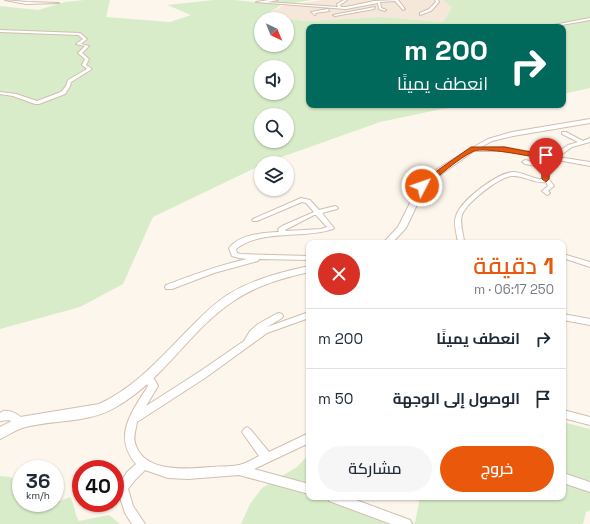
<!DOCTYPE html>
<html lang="ar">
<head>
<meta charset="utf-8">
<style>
  :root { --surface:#fff; --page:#f6f6f7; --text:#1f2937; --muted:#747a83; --line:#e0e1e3; --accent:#ea580c }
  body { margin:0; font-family:"Space Grotesk",Cairo,sans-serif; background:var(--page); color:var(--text); direction:rtl; height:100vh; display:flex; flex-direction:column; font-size:15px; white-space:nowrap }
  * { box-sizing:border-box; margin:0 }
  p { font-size:13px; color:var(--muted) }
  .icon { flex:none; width:22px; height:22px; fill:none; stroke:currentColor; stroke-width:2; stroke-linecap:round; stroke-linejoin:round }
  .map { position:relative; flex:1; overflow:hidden; direction:ltr }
  .sheet { position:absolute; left:306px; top:240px; width:260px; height:260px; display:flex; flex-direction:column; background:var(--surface); border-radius:8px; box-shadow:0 1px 3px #0004; direction:rtl }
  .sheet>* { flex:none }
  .banner { position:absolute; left:306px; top:24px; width:260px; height:84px; border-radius:8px; box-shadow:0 1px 3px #0004; direction:rtl; background:#00695c; color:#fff; overflow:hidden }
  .needle { width:26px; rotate:137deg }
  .controls { position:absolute; left:254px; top:12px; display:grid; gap:8px }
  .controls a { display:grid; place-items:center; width:40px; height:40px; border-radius:50%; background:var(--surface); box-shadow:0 1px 3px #0004; font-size:20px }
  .speed { position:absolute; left:12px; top:460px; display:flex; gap:8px; font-size:20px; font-weight:700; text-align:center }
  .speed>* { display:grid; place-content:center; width:52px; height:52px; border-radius:50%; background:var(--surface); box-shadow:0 1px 3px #0004; line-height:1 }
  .speed small { font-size:10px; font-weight:400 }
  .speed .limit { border:6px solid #d22; background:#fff; color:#111 }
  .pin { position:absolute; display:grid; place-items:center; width:34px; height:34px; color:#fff; margin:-41px -17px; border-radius:50% 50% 50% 0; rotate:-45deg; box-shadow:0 0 4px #0007 }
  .pin .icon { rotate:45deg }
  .me { position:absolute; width:44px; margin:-22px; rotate:49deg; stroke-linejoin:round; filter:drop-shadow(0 0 3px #0008) }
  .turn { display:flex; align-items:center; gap:14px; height:84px; padding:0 12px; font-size:18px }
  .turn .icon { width:52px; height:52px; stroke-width:2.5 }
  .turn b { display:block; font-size:28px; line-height:34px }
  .round { display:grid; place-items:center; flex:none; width:42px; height:42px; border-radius:21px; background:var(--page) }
  .headline { display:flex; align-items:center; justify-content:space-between; height:68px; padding:0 12px }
  h1 { font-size:24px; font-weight:600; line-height:30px; color:var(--accent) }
  .cta { display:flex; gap:8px; margin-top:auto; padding:8px 12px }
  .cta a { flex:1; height:46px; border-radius:24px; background:var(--accent); color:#fff; font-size:16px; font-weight:600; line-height:46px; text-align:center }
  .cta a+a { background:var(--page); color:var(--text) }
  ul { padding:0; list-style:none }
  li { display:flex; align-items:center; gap:12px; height:60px; padding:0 12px; border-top:1px solid var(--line) }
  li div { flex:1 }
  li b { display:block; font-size:15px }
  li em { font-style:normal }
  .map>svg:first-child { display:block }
  .residential { fill:#f5e8da }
  .green { fill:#d8ecc9; fill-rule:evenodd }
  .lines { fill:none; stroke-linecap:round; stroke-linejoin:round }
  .minor-casing { stroke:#d1beb0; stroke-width:2 }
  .tertiary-casing { stroke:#d1beb0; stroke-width:2 }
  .minor { fill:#fff; fill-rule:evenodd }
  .tertiary { fill:#fff; fill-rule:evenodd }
  .route { fill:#ea580c; stroke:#983908 }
</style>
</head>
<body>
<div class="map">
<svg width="590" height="524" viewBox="0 0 590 524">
  <rect width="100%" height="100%" fill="#fdf6ec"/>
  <path class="residential" d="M323 0H443L452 7 443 22 383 17 307 21 262 17 282 6Z"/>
  <path class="green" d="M84 0H110L106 17 170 22 191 15 167 5 214 0H234L262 3 283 0H312L281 5 263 17 282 19H261V45H287V19L307 21 383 17 443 22 452 7 443 0H590V88L563 94V27H309V105H475L442 109 380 122 265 163H261V165L153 217 123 284 80 307 0 329V6L38 10 65 2ZM261 67H287V93H261ZM261 115H287V141H261Z
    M563 422 590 429V510L586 512 583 524H241L250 504 262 488 297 467 309 454V497H354L353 502 415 523 420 497H563Z
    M0 476 10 477 21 482V503H55V500L60 501 70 497C75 505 74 513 79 521L109 515 120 524H0Z"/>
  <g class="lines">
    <defs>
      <path id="minor" d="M5 0 26 2 59 3 26 4Z
        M269 0H278L267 2 338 7 337 4 344 0H347L340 5 341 7H346L374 1 398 0 405 9 403 10 395 1 380 2 381 8 386 10 385 11 379 9 378 3 346 9 256 2Z
        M435 0H438L439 2 431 11 420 15V13L429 9 436 2Z
        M375 7 374 9 335 16 333 15Z
        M328 9 329 11 315 13 316 14 315 15 311 12Z
        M590 18V20L550 27H543Z
        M0 30 80 33 87 39 81 44 89 46 82 53 89 59 86 65 92 69 71 82 70 86 65 94 39 104H35L13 96 0 94V92L16 94 37 101 61 92 66 86 68 80 87 69 82 65 85 59 78 53 85 46 76 44 83 39 78 35 0 32Z
        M562 132H566L583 141 590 138V142L572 147 558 157 590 162V166L547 158 549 166 548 178 554 186 548 191 550 193 549 194 547 195 542 191 548 186 546 182C534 184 524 175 512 176 499 177 466 203 462 215 459 224 464 234 464 243H458C457 234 453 224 456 216 461 200 497 173 513 172 522 172 531 178 540 179H542L543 174 542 167 525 164 522 162 525 160 542 164 541 157 504 151H474L471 149 472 148 504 147 552 156 568 145 578 142 562 134Z
        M301 198 310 200 319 210 335 206 337 207 338 208 337 209 322 213 333 227 334 228 333 229C304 239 260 229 236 249L237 253 240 254 309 256V260L259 259 258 261 214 273 172 289H166L165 287 166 285C193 275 219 265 247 259L239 258 232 256 229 248C240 234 263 233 279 232L278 229 282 226 314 212 306 203 302 202 257 221H253L252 220 253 219ZM314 215H316L327 227 321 229 286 231 285 230Z
        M563 254 590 262V267L563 258Z
        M309 312V318L267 333 205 378 137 422C136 430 132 438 136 446 146 473 188 469 211 467 221 466 230 467 239 465 246 464 253 459 259 456L242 432 244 429 247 427 250 429 269 452 309 433V443L254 469 309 484V494L239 475 188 479 168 478 145 470 135 480 128 489 133 506 145 524H132L125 513 117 488 127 472 136 464C112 436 132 412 148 386L144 378 145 375C152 373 155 380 158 386L146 406 199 372 244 341 250 331 258 324 276 314 279 313 282 314 283 316 282 318 267 327Z
        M563 314 590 319V325L563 320Z
        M563 410 590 417V425L563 418Z
        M3 411C12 410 21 415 25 423L23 426 20 427 17 426 9 420 0 421V413Z
        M563 473 590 482V492L563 483Z
        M328 497H348L410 520 412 524H391L329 501Z"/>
      <path id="tertiary" d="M590 119V123L513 136 492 141 474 151 443 173 425 188 406 228 392 243H383L398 227 419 185 437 169 470 149 488 139 512 132Z
        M309 266V272C283 278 258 285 235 300 190 329 165 379 116 407 88 424 53 419 22 428 14 431 7 436 0 439V427L20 417 99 404C136 387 162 356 190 328 202 316 214 303 229 294 254 279 281 272 309 266Z"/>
    </defs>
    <use href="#minor" class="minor-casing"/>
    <use href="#tertiary" class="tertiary-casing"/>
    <use href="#minor" class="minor"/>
    <use href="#tertiary" class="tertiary"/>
  </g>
  <path class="route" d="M471 147H504L547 155 550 166 549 179 546 182 542 179 541 158C528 156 485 147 474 151 459 158 437 177 425 188H420V185L438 170Z"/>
</svg>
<div class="controls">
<a><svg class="needle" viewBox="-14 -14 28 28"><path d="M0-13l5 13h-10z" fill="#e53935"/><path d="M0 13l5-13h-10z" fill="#747a83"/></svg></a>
<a><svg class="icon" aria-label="sound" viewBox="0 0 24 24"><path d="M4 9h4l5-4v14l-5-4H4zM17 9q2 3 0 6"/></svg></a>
<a><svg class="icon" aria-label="search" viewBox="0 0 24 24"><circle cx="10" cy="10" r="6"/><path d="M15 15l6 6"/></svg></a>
<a><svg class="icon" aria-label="layers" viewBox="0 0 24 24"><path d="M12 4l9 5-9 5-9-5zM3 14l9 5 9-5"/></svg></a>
</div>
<div class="speed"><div>36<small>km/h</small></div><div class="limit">40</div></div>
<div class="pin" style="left:546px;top:179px;background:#d93025"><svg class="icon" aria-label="arrive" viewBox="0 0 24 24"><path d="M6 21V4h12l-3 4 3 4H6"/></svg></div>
<svg class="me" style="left:422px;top:186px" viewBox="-20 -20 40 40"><circle r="17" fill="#ea580c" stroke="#fff" stroke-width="3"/><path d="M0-11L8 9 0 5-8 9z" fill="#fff"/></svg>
<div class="banner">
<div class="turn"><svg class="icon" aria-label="right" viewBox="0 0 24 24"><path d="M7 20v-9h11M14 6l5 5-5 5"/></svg><div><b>200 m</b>انعطف يمينًا</div></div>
</div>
<section class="sheet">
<div class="headline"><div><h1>1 دقيقة</h1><p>250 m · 06:17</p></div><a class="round" style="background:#d93025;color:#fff"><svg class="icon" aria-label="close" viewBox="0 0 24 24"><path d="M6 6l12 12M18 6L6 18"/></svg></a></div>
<ul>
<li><svg class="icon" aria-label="right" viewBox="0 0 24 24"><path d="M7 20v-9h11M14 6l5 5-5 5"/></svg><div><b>انعطف يمينًا</b></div><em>200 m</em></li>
<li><svg class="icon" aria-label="arrive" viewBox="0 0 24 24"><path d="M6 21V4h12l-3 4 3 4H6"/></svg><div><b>الوصول إلى الوجهة</b></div><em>50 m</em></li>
</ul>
<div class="cta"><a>خروج</a><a>مشاركة</a></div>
</section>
</div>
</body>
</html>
